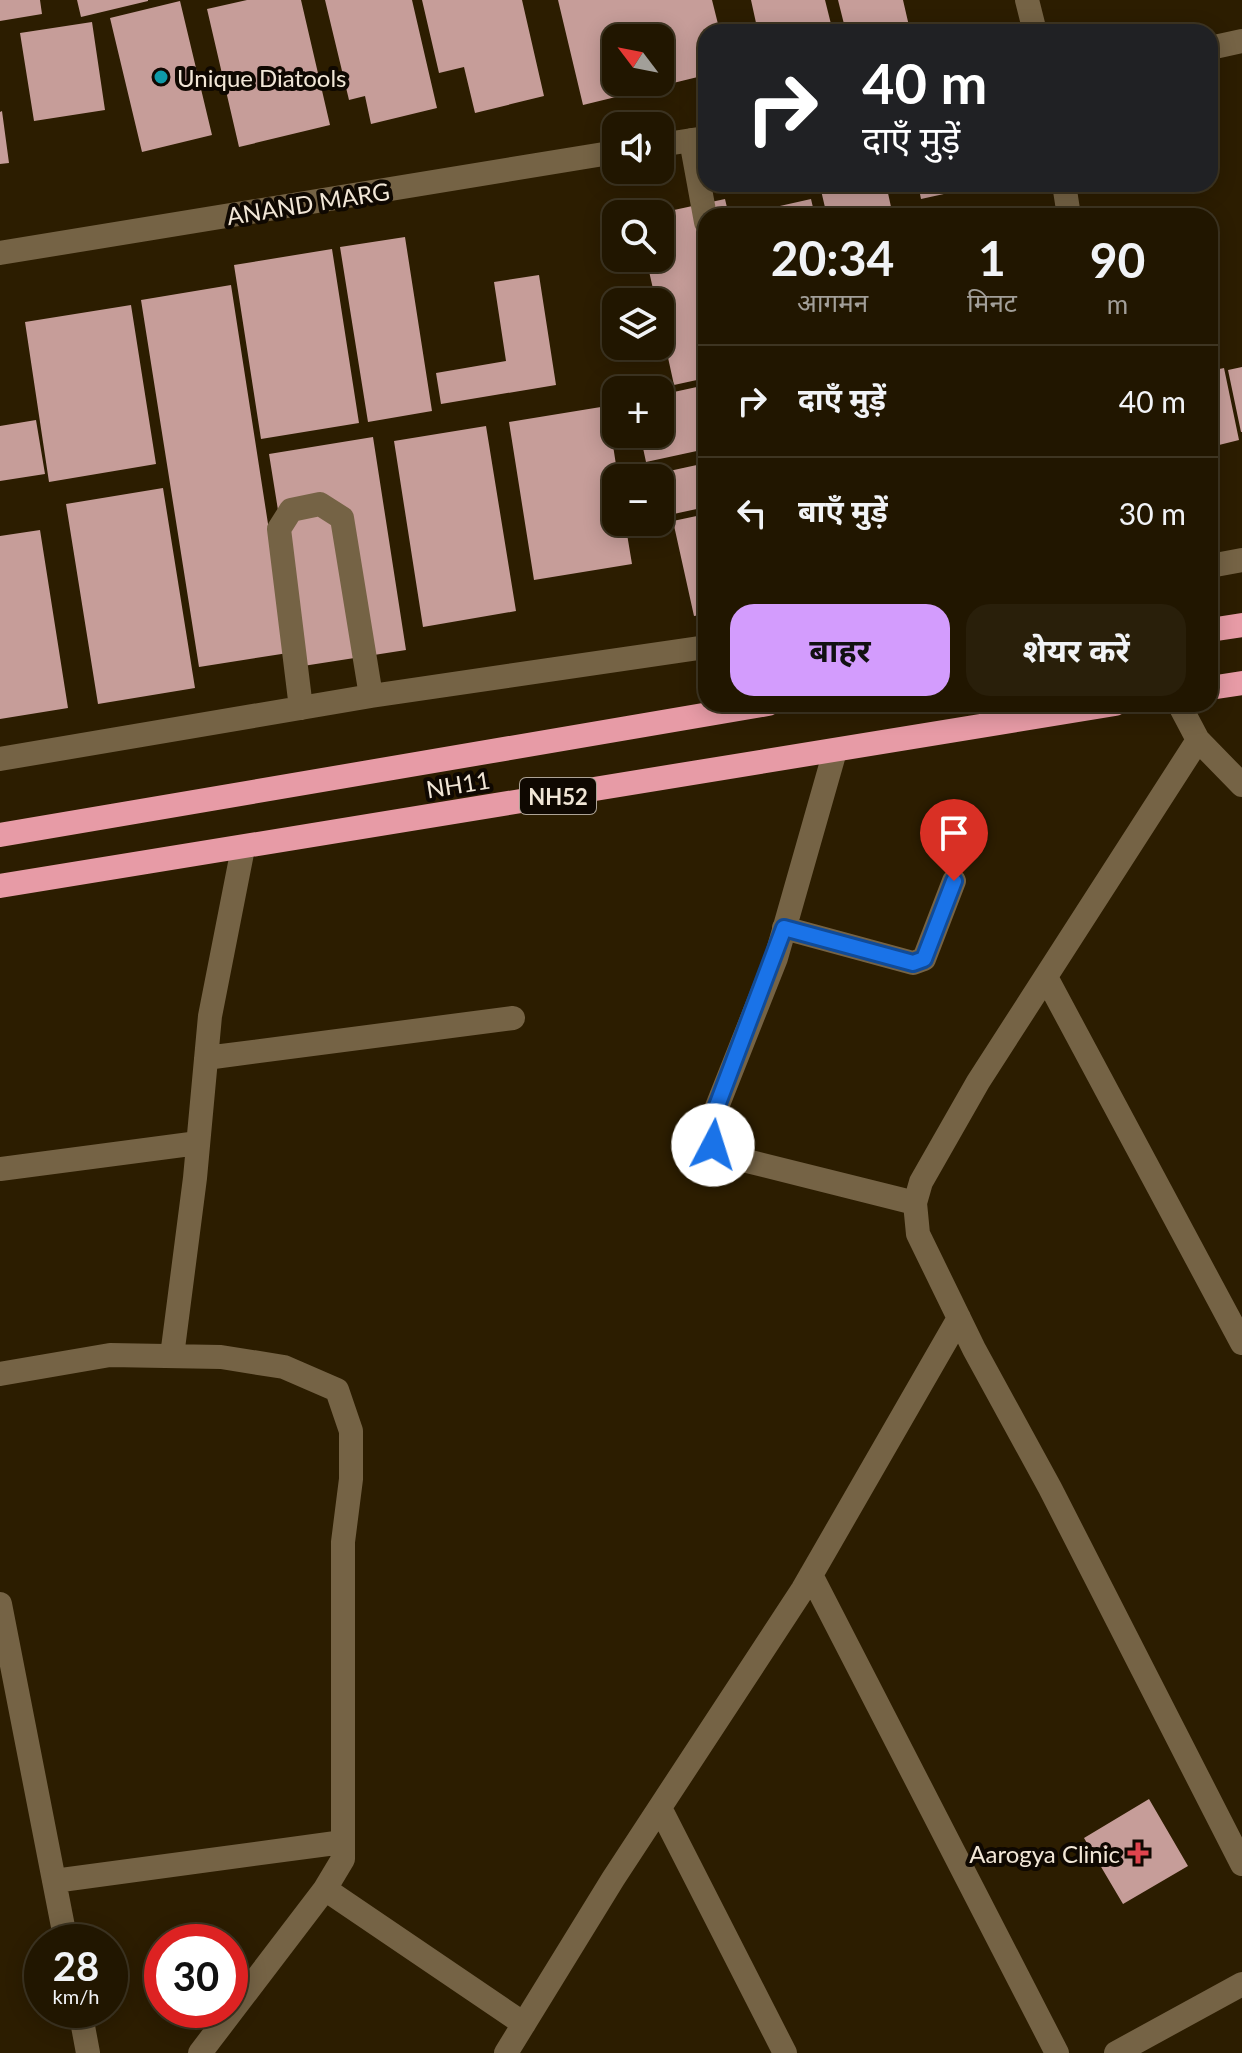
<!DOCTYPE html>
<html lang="hi">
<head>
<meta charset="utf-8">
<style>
  :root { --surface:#211600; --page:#291f0a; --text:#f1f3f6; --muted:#a29f99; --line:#3e3522; --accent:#d39cfd }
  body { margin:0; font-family:Lato,"Noto Sans Devanagari",sans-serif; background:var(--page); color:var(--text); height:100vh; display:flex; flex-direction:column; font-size:30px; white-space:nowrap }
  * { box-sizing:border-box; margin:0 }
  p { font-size:26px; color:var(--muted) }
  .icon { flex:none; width:44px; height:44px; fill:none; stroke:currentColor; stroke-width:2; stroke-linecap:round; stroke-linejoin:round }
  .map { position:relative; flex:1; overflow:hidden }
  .panel { position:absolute; left:698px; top:208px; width:520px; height:504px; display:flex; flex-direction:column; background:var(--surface); border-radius:24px; box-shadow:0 4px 20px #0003,0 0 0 2px var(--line) }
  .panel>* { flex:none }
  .banner { position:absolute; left:698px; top:24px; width:520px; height:168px; border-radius:24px; box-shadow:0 4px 20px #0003,0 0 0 2px var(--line); background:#202124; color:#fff; overflow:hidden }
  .needle { width:52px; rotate:302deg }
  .controls { position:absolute; left:602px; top:24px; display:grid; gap:16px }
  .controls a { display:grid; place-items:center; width:72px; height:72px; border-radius:16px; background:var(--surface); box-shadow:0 4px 20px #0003,0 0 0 2px var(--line); font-size:40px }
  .speed { position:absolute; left:24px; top:1924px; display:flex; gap:16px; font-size:40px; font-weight:700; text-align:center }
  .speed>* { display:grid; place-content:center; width:104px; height:104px; border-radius:50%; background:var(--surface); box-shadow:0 4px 20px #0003,0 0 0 2px var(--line); line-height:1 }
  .speed small { font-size:20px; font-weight:400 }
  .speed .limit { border:12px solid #d22; background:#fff; color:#111 }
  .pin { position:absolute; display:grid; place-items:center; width:68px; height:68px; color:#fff; margin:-82px -34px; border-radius:50% 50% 50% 0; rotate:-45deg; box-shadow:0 0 8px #0007 }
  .pin .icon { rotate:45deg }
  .me { position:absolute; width:88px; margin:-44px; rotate:5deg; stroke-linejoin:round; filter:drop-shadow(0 0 6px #0008) }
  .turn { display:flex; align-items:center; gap:28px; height:168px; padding:0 32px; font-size:36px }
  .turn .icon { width:104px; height:104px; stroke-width:2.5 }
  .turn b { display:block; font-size:56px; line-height:68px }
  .eta { display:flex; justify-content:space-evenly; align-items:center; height:136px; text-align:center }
  .eta b { font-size:48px; font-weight:700; line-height:56px }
  .cta { display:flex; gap:16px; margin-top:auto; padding:16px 32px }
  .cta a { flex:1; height:92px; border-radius:24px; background:var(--accent); color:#111; font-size:32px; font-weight:700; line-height:92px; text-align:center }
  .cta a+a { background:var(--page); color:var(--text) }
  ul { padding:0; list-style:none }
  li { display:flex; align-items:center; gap:24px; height:112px; padding:0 32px; border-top:2px solid var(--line) }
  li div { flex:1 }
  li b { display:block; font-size:30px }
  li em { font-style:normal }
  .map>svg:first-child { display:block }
  .building { fill:#c69d99; fill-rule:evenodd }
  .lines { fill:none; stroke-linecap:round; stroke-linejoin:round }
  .street { stroke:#756345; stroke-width:24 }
  .highway { stroke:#e79ba6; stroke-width:24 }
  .route-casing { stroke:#114b97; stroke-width:20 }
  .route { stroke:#1a73e8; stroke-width:14 }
  .culture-dot { fill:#0f9aa8; stroke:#0f0801; stroke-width:3 }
  .health-dot { fill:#e0444e; stroke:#0f0801; stroke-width:3 }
  .labels { text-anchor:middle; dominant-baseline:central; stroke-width:8; stroke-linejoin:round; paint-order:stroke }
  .shield { fill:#0f0801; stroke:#ada396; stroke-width:2 }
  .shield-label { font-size:22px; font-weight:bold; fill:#f1e6d6 }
  .poi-label { font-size:24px; fill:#f1e6d6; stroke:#0f0801; text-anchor:start }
  .street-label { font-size:24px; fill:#f1e6d6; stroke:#0f0801 }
</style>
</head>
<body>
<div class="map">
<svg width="1242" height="2053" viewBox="0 0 1242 2053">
  <rect width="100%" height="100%" fill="#2c1d00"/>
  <path class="building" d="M0 0H40L42 14 0 21Z
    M77 0H148V1L81 17Z
    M247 0H301L330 125 239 147 207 9Z
    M325 0H412L437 108 371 124 365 96 349 100Z
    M422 0H522L544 96 475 113 464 67 439 73Z
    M558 0H712L720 32H706V75L583 105ZM616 38H660V82H616Z
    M751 0H825L833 32H758Z
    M838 0H903L909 26 887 32H846Z
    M180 1 212 135 142 152 110 18Z
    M92 22 105 110 34 121 20 33Z
    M2 111 9 163 0 164V112Z
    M830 184H886L893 216H827L820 186Z
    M918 184H976V187L921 199Z
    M725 199 729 216H706V378L674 385 660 321V302H656L646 258H660V213Z
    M811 199 815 216H748V213Z
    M405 237 432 411 368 422 340 247Z
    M332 249 359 423 261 439 234 265Z
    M539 275 556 385 441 404 436 373 506 361 494 282Z
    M231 285 288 653 199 667 141 300Z
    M131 305 156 464 49 482 25 322Z
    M1242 367V432H1241L1228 370Z
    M1224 368 1239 440 1211 447 1210 371Z
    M706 385V449L646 462 640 434H660V395Z
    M607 406 618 478 616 522H625L632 564 534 580 509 422Z
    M36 420 45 474 0 481V426Z
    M486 426 516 611 423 627 394 441Z
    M373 437 406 650 303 666 269 454Z
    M706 463V507L669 515 660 473Z
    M163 488 195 688 98 704 66 504Z
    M706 514V614L694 616 673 521Z
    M40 530 68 708 0 719V536Z
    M1149 1799 1188 1866 1123 1904 1084 1838Z"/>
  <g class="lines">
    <path class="street" d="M1027 0 1035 32
      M1210 48 1242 41
      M691 140 706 222
      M660 145 705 138
      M1064 184 1069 216
      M0 253 616 152
      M1210 566 1242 560
      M1179 704 1198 740 1242 785
      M301 708 279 529 291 510 320 504 342 518 371 696
      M1198 740 978 1082 921 1182 915 1203 918 1234 974 1349 1050 1488 1242 1864
      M835 751 776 958 709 1127 713 1145 731 1157 915 1203
      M0 759 371 696 706 647
      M784 928 913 963 924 959 954 881
      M1047 979 1242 1343
      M206 1058 513 1018
      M0 1169 198 1143
      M172 1356 195 1178 210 1016 243 848
      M0 1374 110 1355 221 1357 284 1367 337 1390 351 1431V1479L343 1542V1859L325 1889 200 2053
      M811 1575 1057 2053
      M0 1604 66 1942
      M660 1808 785 2053
      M54 1881 343 1842
      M325 1889 524 2024
      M80 2010 88 2053
      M506 2053 613 1879 803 1589 959 1318
      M1116 2053 1242 1984"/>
    <path class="highway" d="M1210 630 1242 625
      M1210 688 1242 683
      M0 835 768 704
      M0 886 1115 704"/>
  </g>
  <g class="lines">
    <defs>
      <path id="route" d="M713 1145 709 1127 784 928 913 963 924 959 954 881"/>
    </defs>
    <use href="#route" class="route-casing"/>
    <use href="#route" class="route"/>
  </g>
  <circle class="culture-dot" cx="161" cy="77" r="8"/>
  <path class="health-dot" d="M1134 1841h8v8h8v8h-8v8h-8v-8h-8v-8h8z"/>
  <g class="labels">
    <rect class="shield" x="520" y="778" width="76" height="36" rx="6"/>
    <g class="shield-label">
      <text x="558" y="796">NH52</text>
    </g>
    <g class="poi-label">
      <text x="177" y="77">Unique Diatools</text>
      <text x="1120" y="1853" text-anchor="end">Aarogya Clinic</text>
    </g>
    <g class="street-label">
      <text transform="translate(308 203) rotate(-9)">ANAND MARG</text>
      <text transform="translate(458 784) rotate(-9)">NH11</text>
    </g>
  </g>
</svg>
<div class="controls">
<a><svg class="needle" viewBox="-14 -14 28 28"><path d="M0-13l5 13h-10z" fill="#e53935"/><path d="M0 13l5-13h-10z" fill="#a29f99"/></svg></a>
<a><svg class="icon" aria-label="sound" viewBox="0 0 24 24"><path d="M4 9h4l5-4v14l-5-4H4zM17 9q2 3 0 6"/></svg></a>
<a><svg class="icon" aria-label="search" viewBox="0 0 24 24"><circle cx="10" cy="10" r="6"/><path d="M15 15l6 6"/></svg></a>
<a><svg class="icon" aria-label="layers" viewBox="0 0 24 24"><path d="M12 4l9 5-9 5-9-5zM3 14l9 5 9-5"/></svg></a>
<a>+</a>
<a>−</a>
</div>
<div class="speed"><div>28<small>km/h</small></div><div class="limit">30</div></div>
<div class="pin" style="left:954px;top:881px;background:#d93025"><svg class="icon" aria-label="arrive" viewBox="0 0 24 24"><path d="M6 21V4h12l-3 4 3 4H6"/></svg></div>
<svg class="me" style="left:713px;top:1145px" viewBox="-20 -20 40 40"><circle r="19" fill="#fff"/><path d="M0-13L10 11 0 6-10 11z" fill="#1a73e8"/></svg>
<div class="banner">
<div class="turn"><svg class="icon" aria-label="right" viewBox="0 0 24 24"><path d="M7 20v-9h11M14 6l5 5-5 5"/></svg><div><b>40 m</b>दाएँ मुड़ें</div></div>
</div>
<section class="panel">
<div class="eta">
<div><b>20:34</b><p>आगमन</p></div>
<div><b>1</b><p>मिनट</p></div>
<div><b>90</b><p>m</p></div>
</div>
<ul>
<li><svg class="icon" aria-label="right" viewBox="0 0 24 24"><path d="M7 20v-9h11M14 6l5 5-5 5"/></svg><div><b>दाएँ मुड़ें</b></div><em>40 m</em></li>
<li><svg class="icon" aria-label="left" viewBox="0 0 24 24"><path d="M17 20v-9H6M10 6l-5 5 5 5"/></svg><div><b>बाएँ मुड़ें</b></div><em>30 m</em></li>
</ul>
<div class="cta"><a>बाहर</a><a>शेयर करें</a></div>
</section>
</div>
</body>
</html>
